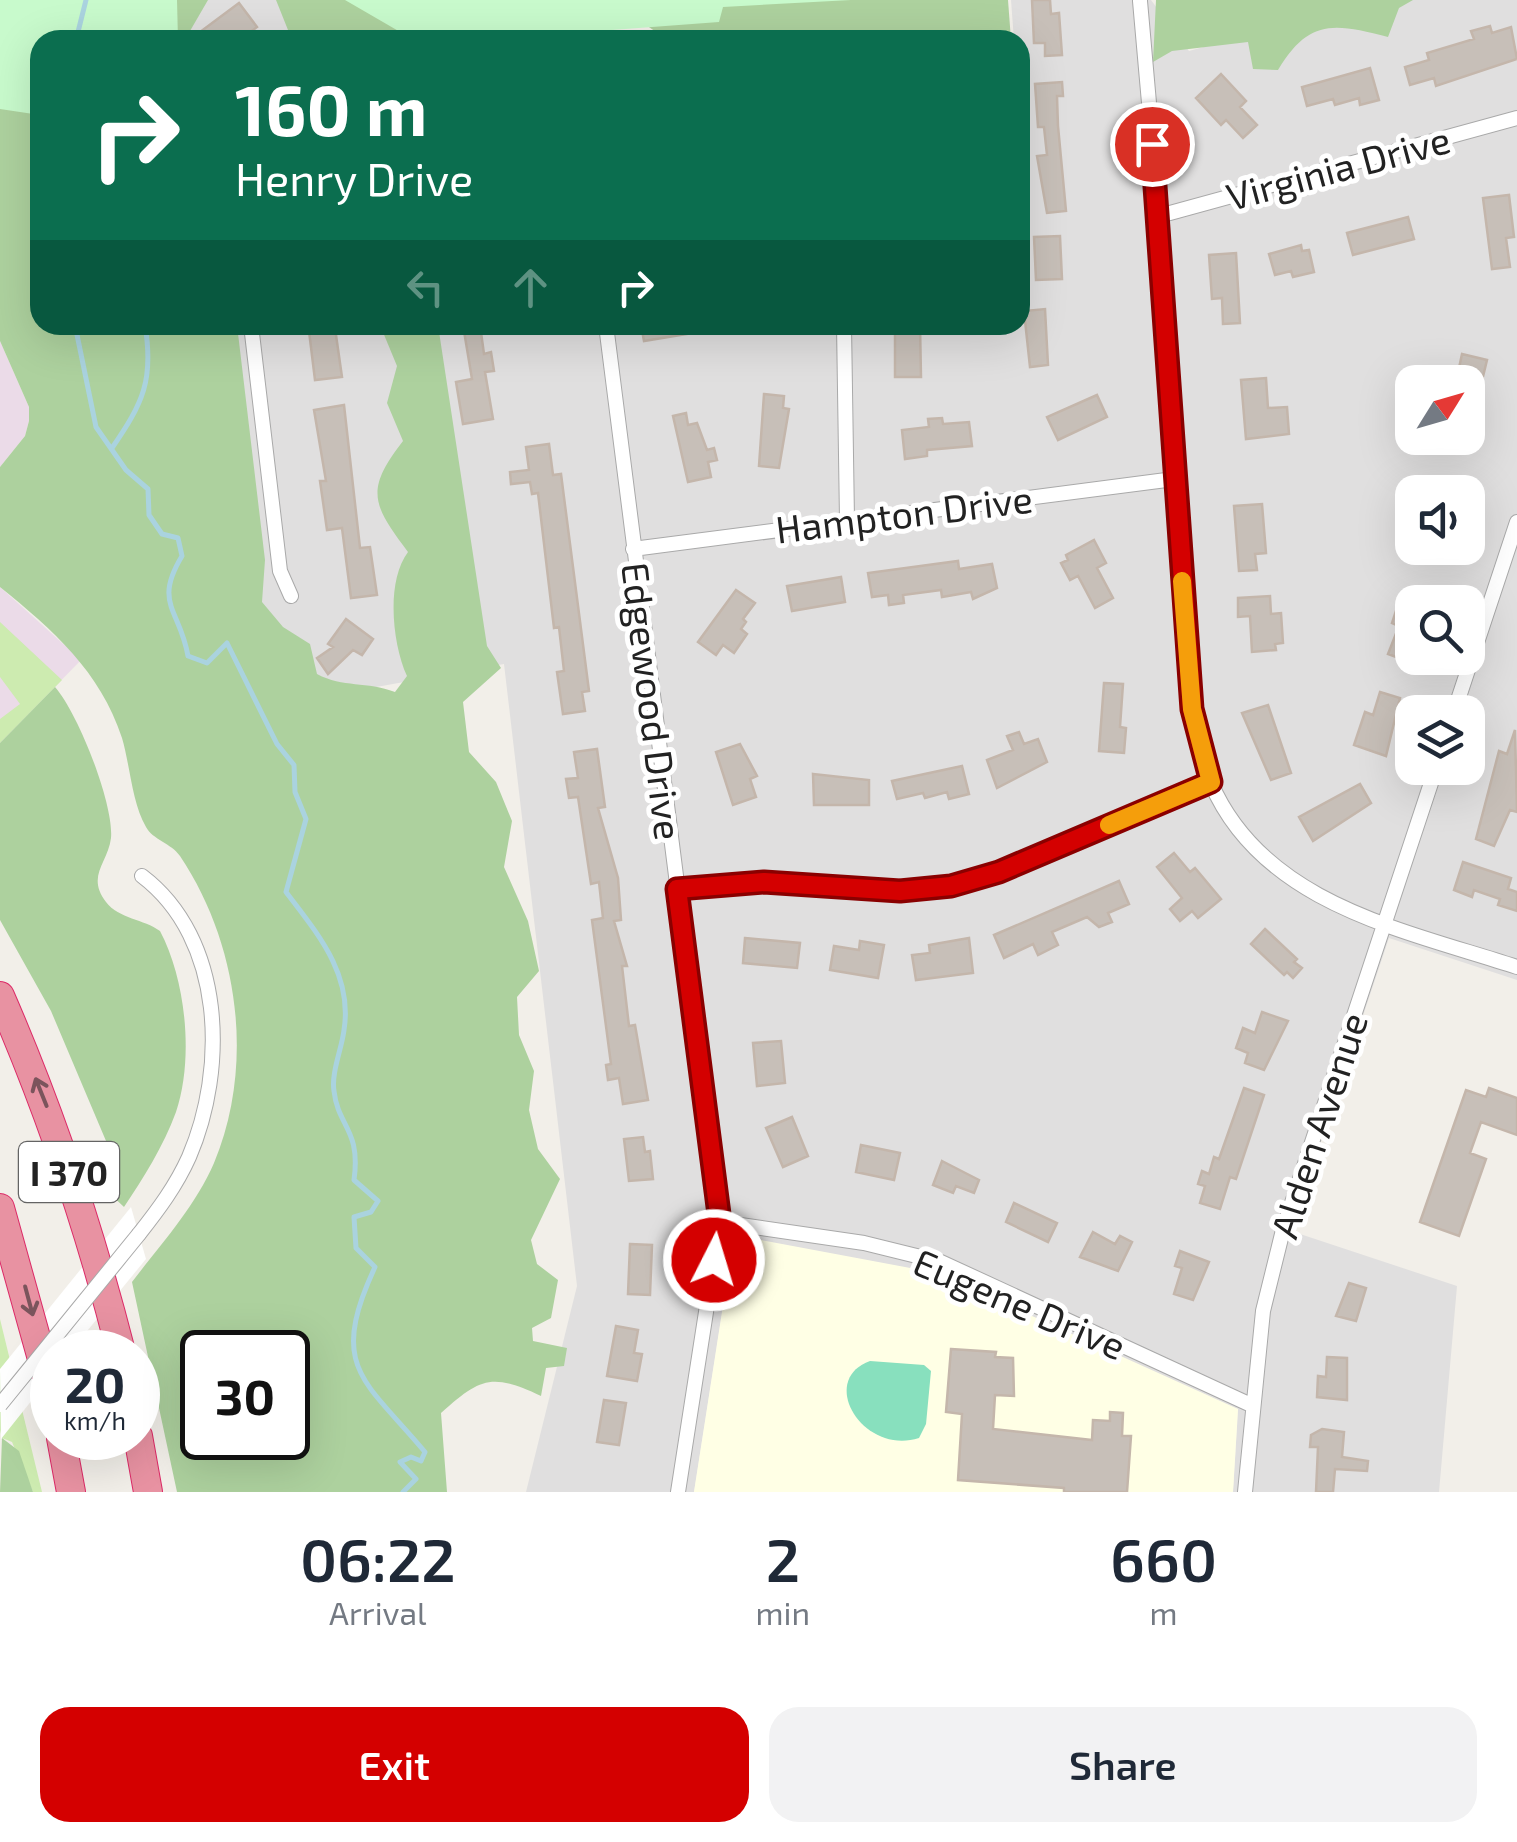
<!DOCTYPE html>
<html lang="en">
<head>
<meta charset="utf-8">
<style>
  :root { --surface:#fff; --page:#f2f2f3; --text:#1f2937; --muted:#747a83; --accent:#d40000 }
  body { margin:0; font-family:"Exo 2",sans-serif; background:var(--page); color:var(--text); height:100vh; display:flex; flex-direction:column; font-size:38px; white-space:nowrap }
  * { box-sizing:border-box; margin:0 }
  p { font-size:32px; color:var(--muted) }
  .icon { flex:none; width:55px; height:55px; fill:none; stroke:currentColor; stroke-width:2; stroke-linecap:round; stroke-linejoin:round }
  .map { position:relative; height:1492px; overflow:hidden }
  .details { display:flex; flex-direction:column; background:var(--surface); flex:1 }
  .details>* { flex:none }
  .guide { position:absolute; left:30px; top:30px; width:1000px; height:305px; border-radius:30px; box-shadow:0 10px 40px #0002; background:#0b6e4f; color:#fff; overflow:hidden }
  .needle { width:65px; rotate:53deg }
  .tools { position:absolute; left:1395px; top:365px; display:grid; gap:20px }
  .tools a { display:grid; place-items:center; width:90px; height:90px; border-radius:20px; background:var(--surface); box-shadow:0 10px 40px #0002; font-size:50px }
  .speed { position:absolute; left:30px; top:1330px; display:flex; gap:20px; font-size:50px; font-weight:700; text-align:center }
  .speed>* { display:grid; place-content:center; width:130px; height:130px; border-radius:50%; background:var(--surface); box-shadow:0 10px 40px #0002; line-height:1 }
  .speed small { font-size:25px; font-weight:400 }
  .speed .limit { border:5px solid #111; border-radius:15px; background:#fff; color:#111 }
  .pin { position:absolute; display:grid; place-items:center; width:85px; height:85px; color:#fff; margin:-42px; border:5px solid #fff; border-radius:50%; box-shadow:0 2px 10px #0007 }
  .me { position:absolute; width:110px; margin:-55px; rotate:5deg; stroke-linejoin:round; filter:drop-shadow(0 0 8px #0008) }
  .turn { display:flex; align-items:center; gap:35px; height:210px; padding:0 40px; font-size:45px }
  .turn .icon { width:130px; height:130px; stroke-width:2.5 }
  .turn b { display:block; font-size:70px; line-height:85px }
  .lanes { display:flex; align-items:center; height:95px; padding:0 40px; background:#0003; justify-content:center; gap:50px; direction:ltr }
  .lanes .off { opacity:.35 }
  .eta { display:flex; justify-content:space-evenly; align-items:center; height:170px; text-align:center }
  .eta b { font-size:60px; font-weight:600; line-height:70px }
  .button { display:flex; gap:20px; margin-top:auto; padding:20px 40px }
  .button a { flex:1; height:115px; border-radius:30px; background:var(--accent); color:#fff; font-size:40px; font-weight:600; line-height:115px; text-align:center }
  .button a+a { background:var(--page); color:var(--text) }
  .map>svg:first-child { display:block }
  .residential { fill:#e0dfdf; fill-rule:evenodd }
  .industrial { fill:#ebdbe8 }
  .education { fill:#ffffe5 }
  .grass { fill:#cdebb0 }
  .forest { fill:#add19e; fill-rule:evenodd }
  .park { fill:#c8facc }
  .pitch { fill:#88e0be }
  .pier { fill:#fff }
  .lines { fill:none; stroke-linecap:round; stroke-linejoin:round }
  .stream { stroke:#aad3df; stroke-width:5 }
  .building { fill:#c7bfb8; stroke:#c4b6ab; stroke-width:2.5 }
  .street-casing { stroke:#a9a9a9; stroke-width:16 }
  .highway-casing { stroke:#dc2a67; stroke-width:30 }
  .street { stroke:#fff; stroke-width:14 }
  .highway { stroke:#e892a2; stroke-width:28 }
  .street-bridge-casing { stroke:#a9a9a9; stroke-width:16; stroke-linecap:butt }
  .street-bridge { stroke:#fff; stroke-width:14 }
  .oneway { stroke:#7b545c }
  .route-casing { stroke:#8a0000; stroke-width:25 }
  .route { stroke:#d40000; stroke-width:18 }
  .slow { stroke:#f59e0b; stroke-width:18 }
  .labels { text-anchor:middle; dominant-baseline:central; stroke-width:10; stroke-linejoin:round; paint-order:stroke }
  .shield { fill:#fff; stroke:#646464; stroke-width:2.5 }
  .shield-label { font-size:35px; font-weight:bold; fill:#222 }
  .street-label { font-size:38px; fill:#222; stroke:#fff }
</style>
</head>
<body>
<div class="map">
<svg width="1517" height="1492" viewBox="0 0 1517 1492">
  <rect width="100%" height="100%" fill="#f2efe9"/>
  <path class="residential" d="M185 0H278L530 40H188Z
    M1011 0H1151L1189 51 1374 0H1517V980L1389 938 1291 1231 1457 1286 1439 1492H1233L1238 1409 734 1236 694 1492H526L577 1286 504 664 293 702 261 680 221 325H1020V40H1014ZM1412 382H1468V438H1412ZM1412 492H1468V548H1412ZM1412 602H1468V658H1412ZM1412 712H1468V768H1412Z"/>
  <path class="industrial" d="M0 341 29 407V421L25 436 0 467Z
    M0 587 81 660 0 743Z"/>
  <path class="education" d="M734 1235 937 1273 1238 1409 1233 1492H694Z"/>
  <path class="grass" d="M0 622 62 680 0 743V719L20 704 0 677Z
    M0 1319 42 1492H33L12 1442 2 1438 0 1430Z"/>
  <path class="forest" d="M0 0H208L190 31 192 40H40V325H237L265 560 262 602 283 627 310 644 317 674C343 688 367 681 395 692L407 676C392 643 386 581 408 552 373 505 364 491 403 441L387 403 397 366 380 325H438L487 646 501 668 463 702 469 752 496 782 512 821 504 867 528 921 539 971 517 997 519 1035 534 1071 529 1110 538 1149 560 1179 531 1240 537 1264 558 1280 551 1318 532 1328 533 1341 567 1348 564 1366 546 1368 541 1396C492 1373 481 1377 441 1413L447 1492H177L132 1282C161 1244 195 1207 214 1163 255 1065 239 944 180 856 171 843 153 840 146 827 132 803 130 765 122 738 100 671 53 630 0 587V467L25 436 29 421V407L0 341ZM202 1352H288V1438H202Z
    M276 0H1008L1011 40H668L637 19 593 27 595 40H297L290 35Z
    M1156 0H1413L1399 8 1388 37C1333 23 1309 19 1278 70L1253 69 1248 42 1172 51 1153 62Z
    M55 687C78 713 114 804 111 838 108 863 86 876 106 902 119 919 144 919 160 931 186 980 194 1059 176 1112 163 1147 144 1177 124 1207L106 1190 109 1148 51 1011 0 920V743Z
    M2 1438 19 1451 33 1492H0Z"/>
  <path class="park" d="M0 0H177L178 40H40V115L0 109Z
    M345 0H851L723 7 719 22 476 40H414Z"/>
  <path class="pitch" d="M870 1361 924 1365 931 1371 926 1424 919 1438C863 1456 817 1380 870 1361Z"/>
  <path class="pier" d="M131 1207 146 1259 70 1352H52V1375L1 1439 0 1369Z"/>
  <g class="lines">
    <path class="stream" d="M76 40 86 0
      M40 233 33 263 40 268
      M75 325 96 427 126 470 148 489 149 515 162 534 178 538 182 556C153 604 180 609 188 656L207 663 227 643 277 744 294 765 295 792 306 819 286 892C317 933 353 974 344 1030 342 1048 331 1073 334 1091 338 1127 361 1129 354 1180L378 1201 371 1212 354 1217 356 1248 375 1267C328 1368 364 1379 425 1452L421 1461 411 1457 400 1462 416 1479 403 1492
      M112 448C143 403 154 380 145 325"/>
  </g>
  <path class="building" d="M1032 0H1050L1051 14 1059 13 1062 55 1045 56V43H1034Z
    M239 3 257 27 240 40H205L200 32Z
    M1490 26 1492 33 1511 27 1517 59 1436 86 1434 78 1410 85 1405 67 1429 60 1427 53 1474 39 1471 31Z
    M1370 68 1379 100 1360 105 1359 98 1335 105 1333 99 1307 106 1302 87Z
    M1221 74 1246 101 1240 107 1257 125 1243 138 1226 120 1221 125 1196 98Z
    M1062 82 1063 96H1057L1058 126 1066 211 1047 213 1037 156 1047 155 1044 127H1038L1035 84Z
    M1509 195 1514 237 1506 238 1510 267 1492 269 1483 198Z
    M1408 217 1414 239 1353 255 1347 233Z
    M1060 236 1062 279 1036 280 1034 237Z
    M1301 245 1302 251 1309 250 1314 272 1293 277 1291 271 1275 275 1269 254Z
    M1236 253 1240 323 1223 324 1222 298 1212 299 1209 255Z
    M1045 309 1048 365 1030 367 1024 311Z
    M463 325H480L484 354 491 352 494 371 485 372 493 419 463 424 456 382 472 379Z
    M641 325H698L699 332 644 341Z
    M895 325H920L921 377H895Z
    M335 328 342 377 315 380 309 331Z
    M1462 354 1487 360 1472 422 1468 421V382H1456Z
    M1266 378 1268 408 1287 407 1289 434 1246 439 1241 380Z
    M764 394 784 396 783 408 789 409 779 468 759 466Z
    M1097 395 1107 417 1058 440 1047 417Z
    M344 405 360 548 370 547 377 595 351 598 342 528 327 530 320 481H326L314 410Z
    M686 413 688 425 697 423 707 450 714 448 717 460 708 462 711 477 688 482 673 416Z
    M942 418 943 424 969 422 972 446 927 450V456L905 459 902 430 929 427 928 419Z
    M549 444 553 475 561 474 589 691 582 692 585 711 563 714 557 672 564 671 559 627 554 628 538 493 532 494 530 482 511 484 510 472 529 470 526 447Z
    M1262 504 1266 553 1255 554 1257 570 1239 571 1234 506Z
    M1094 540 1106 563 1097 568 1113 598 1095 608 1078 576 1070 580 1061 563 1068 560 1066 555Z
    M958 561 959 569 992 564 997 588 973 599 971 592 942 597 941 590 903 595 904 603 889 605 888 595 872 597 868 573Z
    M841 577 845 602 792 611 787 586Z
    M736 590 755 603 743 619 746 622 741 629 747 634 734 653 723 645 716 655 698 642Z
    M1270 596 1271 614 1281 613 1283 643 1275 644 1276 650 1252 652 1250 616 1238 617V598Z
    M1396 611 1412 617V663L1388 654 1399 626 1392 623Z
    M346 619 373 639 362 655 353 650 328 674 317 658 333 647 328 644Z
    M1104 683 1123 684 1120 727 1126 728 1124 753 1099 751Z
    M1380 692 1400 698 1386 756 1354 745 1365 712 1373 715Z
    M1268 705 1291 773 1271 780 1242 713Z
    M1515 730 1517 812 1510 810 1494 846 1476 839 1499 751 1507 754Z
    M1019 732 1024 744 1038 739 1047 762 997 788 987 760 1013 750 1007 736Z
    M740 744 757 776 750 779 756 797 733 805 716 752Z
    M597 749 605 807 598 808 618 878 621 920 614 921 627 966H622L629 1026 635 1025 648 1100 623 1104 619 1078 608 1080 606 1065 611 1064 592 920 603 918 599 882 591 884 578 797 569 798 566 779 578 778 574 752Z
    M962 766 969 794 949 799 947 792 925 798 923 793 897 799 892 781Z
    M813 774 869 780V805H814Z
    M1360 784 1371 803 1313 841 1299 817Z
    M1174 853 1190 872 1195 868 1221 899 1198 918 1192 911 1180 921 1170 909 1182 898 1157 867Z
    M1463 862 1511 878 1508 889 1517 892V911L1498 905 1500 899 1474 890 1472 897 1454 890Z
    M1119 881 1129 904 1108 913 1112 922 1099 927 1087 917 1052 932 1058 945 1038 955 1033 944 1004 958 994 935Z
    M1265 929 1297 959 1294 962 1302 968 1293 978 1287 972 1284 975 1251 944Z
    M745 938 800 943 797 968 743 963Z
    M969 938 973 973 916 980 912 955 930 953 929 945Z
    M860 941 884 945 878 978 830 970 834 946 859 950Z
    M1262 1012 1288 1021 1264 1070 1245 1063 1248 1053 1236 1048 1243 1028 1255 1033Z
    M781 1041 785 1083 757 1086 753 1043Z
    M1244 1088 1264 1095 1236 1179 1230 1177 1220 1209 1200 1203 1205 1186 1198 1184 1202 1171 1209 1174 1214 1157 1219 1159Z
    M1489 1088 1517 1098V1135L1481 1122 1470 1153 1486 1159 1459 1236 1420 1222 1466 1090 1486 1097Z
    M792 1117 808 1156 783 1167 766 1128Z
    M643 1137 645 1152 650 1151 653 1179 629 1181 624 1139Z
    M861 1145 900 1153 894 1180 856 1172Z
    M942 1161 979 1180 974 1193 956 1186 953 1193 933 1185Z
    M1014 1203 1057 1223 1048 1242 1006 1222Z
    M1093 1232 1115 1244 1120 1236 1132 1242 1118 1271 1080 1257Z
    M630 1244 652 1245 650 1295 628 1294Z
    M1180 1251 1209 1262 1193 1300 1174 1294 1182 1268 1175 1266Z
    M1349 1283 1366 1288 1356 1321 1336 1316Z
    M616 1326 638 1330 634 1353 642 1354 637 1381 607 1376Z
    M951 1349 996 1352 995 1357 1013 1358 1014 1396 995 1395 993 1429 1092 1440 1093 1420 1110 1421V1412L1123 1413 1122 1436H1131L1127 1492H1064V1488L958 1480 962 1414 946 1412Z
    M1327 1357 1347 1358V1400L1317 1397 1318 1376 1326 1377Z
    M604 1400 626 1403 619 1445 597 1442Z
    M1322 1429 1344 1432 1342 1457 1368 1461 1367 1471 1335 1469 1333 1492H1316L1318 1447H1310L1311 1435Z"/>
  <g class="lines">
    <defs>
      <path id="street" d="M1140 1 1159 216 1192 709C1198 733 1201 760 1211 783 1263 904 1404 930 1517 967
        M1159 216 1517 118
        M251 325 280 571 291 596
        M606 325 720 1222 678 1492
        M844 325 847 520
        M633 549 1174 479
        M1454 712 1517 522
        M677 889 764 882 900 891 951 886 999 872 1211 782
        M720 1222 864 1243 941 1262 1251 1405
        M139 1234C158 1210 176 1186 189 1157 227 1069 225 939 142 876
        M1245 1492 1263 1311 1283 1230 1436 768"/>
      <path id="highway" d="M0 996C51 1113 90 1230 121 1352
        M0 1208 52 1395
        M138 1436 148 1492
        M61 1438 71 1492"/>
    </defs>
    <use href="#street" class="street-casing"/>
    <use href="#highway" class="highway-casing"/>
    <use href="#street" class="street"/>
    <use href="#highway" class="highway"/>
    <defs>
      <path id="street-bridge" d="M0 1405 139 1234"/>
    </defs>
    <use href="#street-bridge" class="street-bridge-casing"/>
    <use href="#street-bridge" class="street-bridge"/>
  </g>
  <defs><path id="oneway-shaft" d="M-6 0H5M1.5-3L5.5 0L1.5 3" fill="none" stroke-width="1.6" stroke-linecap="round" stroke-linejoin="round" transform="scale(2.5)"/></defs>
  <g class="oneway">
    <use href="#oneway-shaft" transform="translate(41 1092) rotate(-112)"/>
    <use href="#oneway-shaft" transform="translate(29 1301) rotate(75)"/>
  </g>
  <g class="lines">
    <defs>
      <path id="route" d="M714 1260 720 1222 677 889 764 882 900 891 951 886 999 872 1211 782 1192 709 1152 144"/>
    </defs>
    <use href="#route" class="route-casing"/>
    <use href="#route" class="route"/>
    <path class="slow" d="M1109 825 1211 782 1192 709 1182 581"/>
  </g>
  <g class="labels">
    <rect class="shield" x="19" y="1142" width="100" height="60" rx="8"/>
    <g class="shield-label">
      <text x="69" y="1172">I 370</text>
    </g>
    <g class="street-label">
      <text transform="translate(1338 167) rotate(-15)">Virginia Drive</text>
      <text transform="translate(904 513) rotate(-7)">Hampton Drive</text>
      <text transform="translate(653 701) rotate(83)">Edgewood Drive</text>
      <text transform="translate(1318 1125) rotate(-72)">Alden Avenue</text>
      <text transform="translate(1020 1303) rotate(23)">Eugene Drive</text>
    </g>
  </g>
</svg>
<div class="tools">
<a><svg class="needle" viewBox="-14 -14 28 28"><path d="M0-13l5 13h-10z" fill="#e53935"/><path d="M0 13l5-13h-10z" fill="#747a83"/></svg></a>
<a><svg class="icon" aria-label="sound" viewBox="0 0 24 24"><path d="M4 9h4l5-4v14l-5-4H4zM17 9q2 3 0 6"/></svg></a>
<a><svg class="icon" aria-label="search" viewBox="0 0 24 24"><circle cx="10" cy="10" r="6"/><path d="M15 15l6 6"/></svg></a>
<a><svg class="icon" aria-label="layers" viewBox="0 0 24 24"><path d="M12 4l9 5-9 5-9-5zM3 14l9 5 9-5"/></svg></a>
</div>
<div class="speed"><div>20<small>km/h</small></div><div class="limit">30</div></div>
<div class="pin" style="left:1152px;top:144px;background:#d93025"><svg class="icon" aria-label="arrive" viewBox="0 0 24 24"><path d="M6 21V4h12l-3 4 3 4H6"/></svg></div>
<svg class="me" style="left:714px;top:1260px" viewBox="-20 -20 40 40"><circle r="17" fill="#d40000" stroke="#fff" stroke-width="3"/><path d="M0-11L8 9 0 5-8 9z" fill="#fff"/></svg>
<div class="guide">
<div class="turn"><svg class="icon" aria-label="right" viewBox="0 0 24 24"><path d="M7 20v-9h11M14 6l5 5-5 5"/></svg><div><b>160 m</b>Henry Drive</div></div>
<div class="lanes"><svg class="icon off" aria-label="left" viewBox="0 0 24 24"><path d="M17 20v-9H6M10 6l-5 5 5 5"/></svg><svg class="icon off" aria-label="ahead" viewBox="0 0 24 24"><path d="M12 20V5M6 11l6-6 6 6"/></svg><svg class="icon" aria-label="right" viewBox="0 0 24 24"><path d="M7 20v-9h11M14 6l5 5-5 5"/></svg></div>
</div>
</div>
<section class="details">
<div class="eta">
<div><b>06:22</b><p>Arrival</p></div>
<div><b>2</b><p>min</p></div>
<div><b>660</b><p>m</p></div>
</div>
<div class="button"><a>Exit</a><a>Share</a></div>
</section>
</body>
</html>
